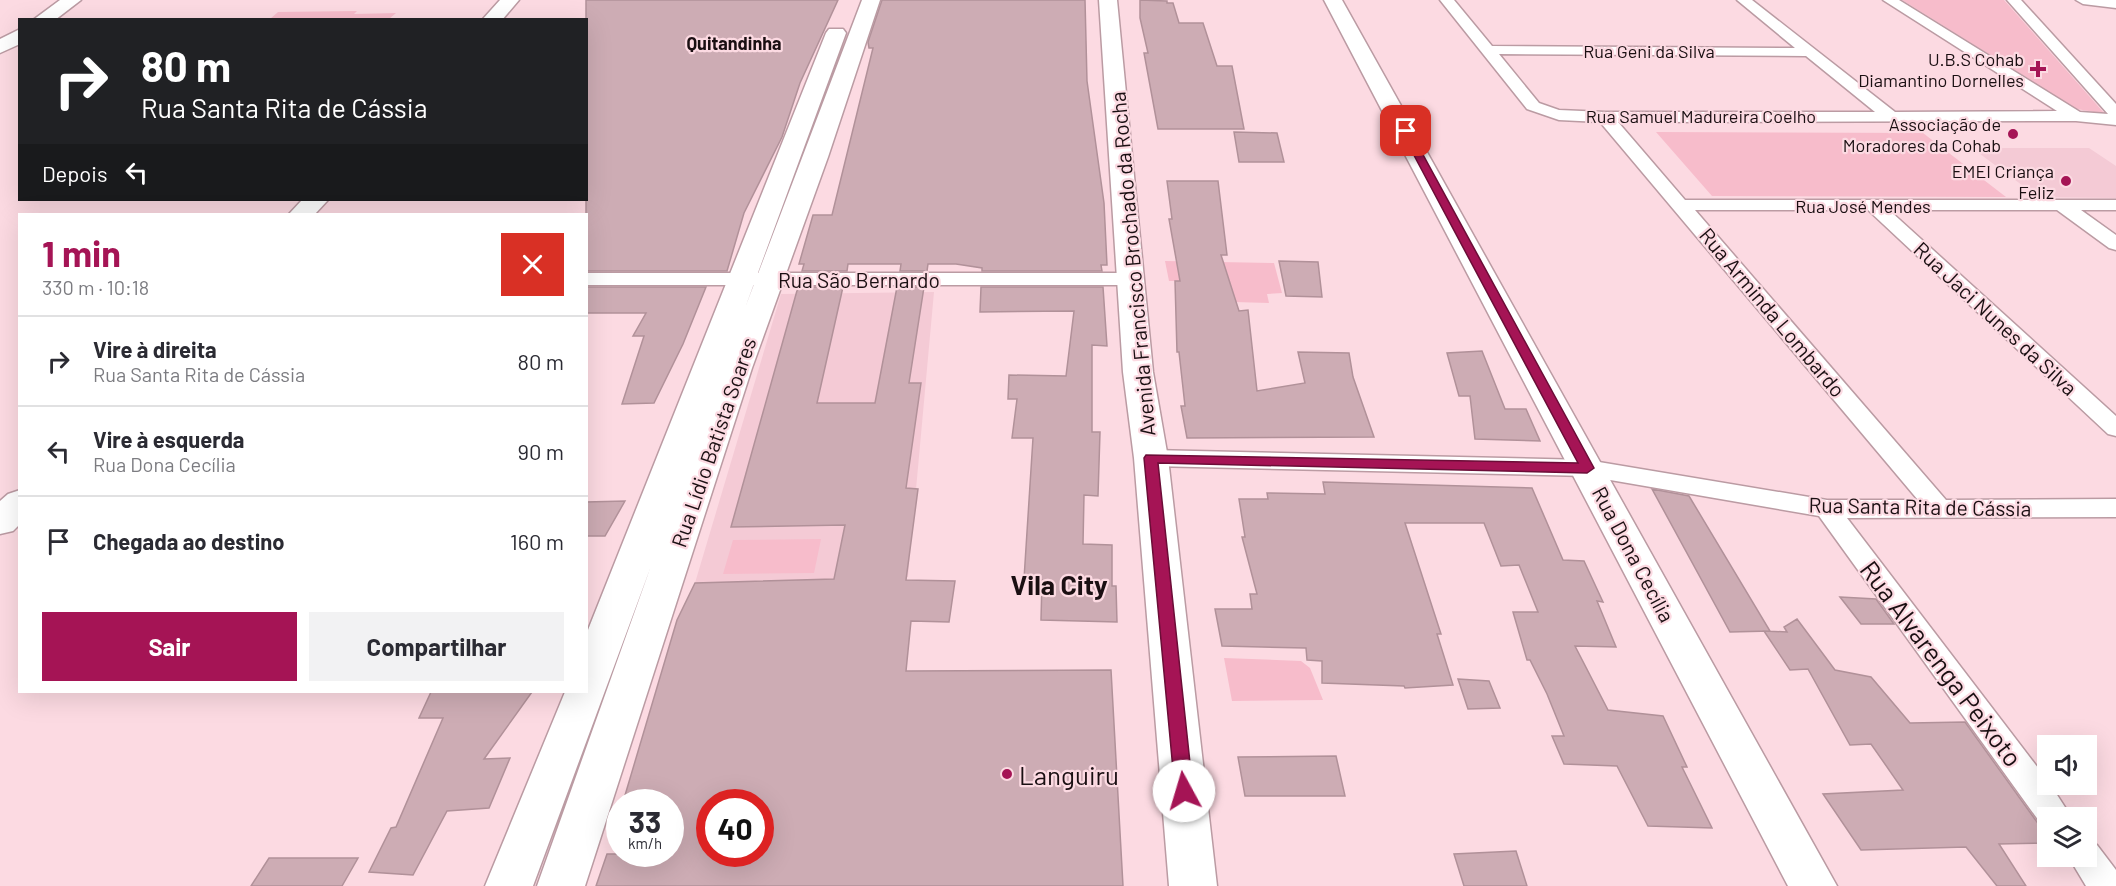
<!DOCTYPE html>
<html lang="pt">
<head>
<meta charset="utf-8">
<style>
  :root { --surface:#fff; --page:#f2f2f3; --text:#2b2b33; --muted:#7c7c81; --line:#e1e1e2; --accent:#a51455 }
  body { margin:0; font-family:Barlow,sans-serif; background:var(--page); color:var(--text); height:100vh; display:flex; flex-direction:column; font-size:22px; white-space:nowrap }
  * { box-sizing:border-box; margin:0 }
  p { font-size:20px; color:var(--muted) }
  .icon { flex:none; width:33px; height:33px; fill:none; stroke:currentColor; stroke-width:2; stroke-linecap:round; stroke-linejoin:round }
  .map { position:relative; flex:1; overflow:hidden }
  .side { position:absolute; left:18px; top:213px; width:570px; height:480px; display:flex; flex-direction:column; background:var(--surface); border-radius:0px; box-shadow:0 6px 24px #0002 }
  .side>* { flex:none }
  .banner { position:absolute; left:18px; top:18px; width:570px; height:183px; border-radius:0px; box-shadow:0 6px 24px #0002; background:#202124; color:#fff; overflow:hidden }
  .controls { position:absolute; left:2037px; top:735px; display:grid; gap:12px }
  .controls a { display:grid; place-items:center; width:60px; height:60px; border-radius:0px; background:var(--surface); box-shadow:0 6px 24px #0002; font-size:30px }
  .speed { position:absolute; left:606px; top:789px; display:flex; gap:12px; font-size:30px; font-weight:700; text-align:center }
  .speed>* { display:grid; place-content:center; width:78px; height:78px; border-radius:50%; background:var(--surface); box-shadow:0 6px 24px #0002; line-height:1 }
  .speed small { font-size:15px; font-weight:400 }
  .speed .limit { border:9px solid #d22; background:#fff; color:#111 }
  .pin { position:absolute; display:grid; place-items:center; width:51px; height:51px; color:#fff; margin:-26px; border-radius:12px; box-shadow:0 3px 9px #0006 }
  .me { position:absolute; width:66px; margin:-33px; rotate:354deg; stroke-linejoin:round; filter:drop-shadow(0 0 4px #0008) }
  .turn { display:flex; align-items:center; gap:21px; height:126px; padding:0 24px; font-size:27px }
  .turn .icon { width:78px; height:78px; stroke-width:2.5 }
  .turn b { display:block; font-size:42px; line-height:51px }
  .then { display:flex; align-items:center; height:57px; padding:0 24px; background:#0003; gap:12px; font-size:22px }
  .round { display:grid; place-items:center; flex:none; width:63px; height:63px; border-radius:0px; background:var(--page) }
  .head { display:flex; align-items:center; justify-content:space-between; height:102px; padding:0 24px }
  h1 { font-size:36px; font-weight:700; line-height:45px; color:var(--accent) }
  .primary-button { display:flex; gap:12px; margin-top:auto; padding:12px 24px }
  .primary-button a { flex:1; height:69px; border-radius:0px; background:var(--accent); color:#fff; font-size:24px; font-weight:700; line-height:69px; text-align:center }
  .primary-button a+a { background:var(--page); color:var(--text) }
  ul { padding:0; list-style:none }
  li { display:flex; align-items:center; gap:18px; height:90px; padding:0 24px; border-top:2px solid var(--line) }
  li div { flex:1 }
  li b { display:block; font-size:22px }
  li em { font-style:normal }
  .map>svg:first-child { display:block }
  .built { fill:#f4cad5 }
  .green { fill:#f7bccb }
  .building { fill:#cdacb4; stroke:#b19199; stroke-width:1.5; fill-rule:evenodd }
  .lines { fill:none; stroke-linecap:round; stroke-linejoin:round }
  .street-casing { stroke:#bb9ba3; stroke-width:3 }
  .secondary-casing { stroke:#bb9ba3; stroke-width:3 }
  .street { fill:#fff; fill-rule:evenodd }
  .secondary { fill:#fff; fill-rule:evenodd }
  .route { fill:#a51455; stroke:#6b0d37; stroke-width:1.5 }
  .poi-dot { fill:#a51455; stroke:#fcdae2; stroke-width:2 }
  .labels { text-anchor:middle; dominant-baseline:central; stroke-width:4.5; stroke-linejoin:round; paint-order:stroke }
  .far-neighbourhood-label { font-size:18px; font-weight:bold; fill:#1a0f12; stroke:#fcdae2 }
  .far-street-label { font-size:18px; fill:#1a0f12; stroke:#fcdae2 }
  .far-poi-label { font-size:18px; fill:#1a0f12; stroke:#fcdae2; text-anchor:end }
  .street-label { font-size:21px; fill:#1a0f12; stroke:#fcdae2 }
  .near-street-label { font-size:26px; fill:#1a0f12; stroke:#fcdae2 }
  .near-poi-label { font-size:26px; fill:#1a0f12; stroke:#fcdae2; text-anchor:start }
  .district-label { font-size:27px; font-weight:bold; fill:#1a0f12; stroke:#fcdae2 }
</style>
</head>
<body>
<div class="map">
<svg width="2116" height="886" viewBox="0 0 2116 886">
  <rect width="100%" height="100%" fill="#fcdae2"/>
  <path class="built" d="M1972 148H2089L2116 166V198L2038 197Z
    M934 292 908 577 695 583 781 294Z"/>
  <path class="green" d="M1902 0H2004L2105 114 2077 109Z
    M357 11 354 14 396 13 389 19H270L278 12Z
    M1656 132 1923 133 2006 197 1712 196Z
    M1165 261 1274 263 1282 293 1267 294 1269 303 1234 302 1227 272 1197 281H1169Z
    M821 539 814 573 723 574 733 540Z
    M1224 658 1301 661 1310 668 1323 700 1232 701Z"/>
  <path class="building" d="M586 0H838L800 83 782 137 744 213 727 271H586Z
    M882 0H1085L1087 81 1104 203 1107 265H1101L1102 271H982V268L956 264H928L927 271H900L901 264H848L847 271H802L804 264H799L813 215H832L873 48H869L868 42Z
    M1140 0 1167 1V3H1173L1179 23H1203L1217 66H1232L1244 129H1158L1144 53H1148L1140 18Z
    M1234 132 1277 133 1284 162H1239Z
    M1167 181H1218L1227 255H1221L1239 311 1248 310 1257 391 1305 383 1298 352 1349 353 1353 377 1374 437 1187 438 1181 406H1185L1179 352H1177L1175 281H1180L1169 219H1172Z
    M1279 261 1318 262 1322 297 1286 296Z
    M586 287H706L683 344 654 403 622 404 644 336H633L646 313H586Z
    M798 287H843L817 403H875L897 287H924L909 383H921L906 488 918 489 906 580 955 581 949 622 911 621 906 671 1111 670 1123 886H596L607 854H670V802H623L677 620 695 583 834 579 845 525 731 527ZM710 802H760V854H710Z
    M981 287H1103L1107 346 1092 345V432H1100L1098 496 1084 495 1083 544 1112 545V586H1116L1117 622 1041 620 1042 580 1024 579 1033 438H1012L1017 399H1008L1009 375 1066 376 1074 311 980 312Z
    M1482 351 1505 409H1526L1540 441 1475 439 1470 396H1459L1447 353Z
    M1323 482 1532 488 1563 560 1584 561 1603 602 1597 601 1616 647 1575 646 1608 710 1663 716 1687 767H1682L1712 828 1648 826 1617 766 1564 764 1552 736H1564L1547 694 1530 660H1527L1513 612H1538L1519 565 1501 566 1484 523H1405L1441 634H1437L1453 685 1405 688 1404 686 1322 683V661L1307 660 1306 648 1222 646 1215 609H1252L1250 594H1257L1242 537H1245L1239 499H1268L1267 493 1325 494Z
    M1652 489 1689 496 1770 631 1730 632Z
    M625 501 605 536H586V502Z
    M1840 597 1876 599 1894 624H1861Z
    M1797 619 1835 670 1871 677 1910 723 1965 722 2042 829 2048 832V843L1999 844 2026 886H1997L1966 847 1861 850 1823 794 1903 790 1871 744 1850 745 1808 669 1790 670 1764 631 1787 632 1784 627Z
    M1458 679 1489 681 1500 708 1468 709Z
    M431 692H532L484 759 510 758 489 808 447 811 413 875 369 872 391 828 396 827 443 718H419Z
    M1336 756 1345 796H1245L1238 757Z
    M1516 851 1527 886H1464L1454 854Z
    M269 858H358L342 886H251Z"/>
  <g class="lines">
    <defs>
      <path id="street" d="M1440 0H1454L1492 46 1795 48 1737 0H1752L1895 112 2057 111 1883 0H1899L2080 112 2108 114 2007 0H2021L2116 104V125L2076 121 1618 122 1685 200H2116V210H2081L2116 235V250L2109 248 2057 210H1889L2116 416V436L2108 434 1868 210H1695L1946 500 2116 499V517L1847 518 2048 781V784H2050L2072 818H2048V830L2044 828 1819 516 1587 476 1151 466 1142 464 1139 458 1142 452 1151 450 1587 460 1827 500H1918L1600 122 1559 120 1527 109ZM1499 54 1806 56 1875 112H1605L1559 110 1539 103Z
        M2076 0H2116V8L2083 4Z
        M586 273H1131L1138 275 1141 279 1138 283 1131 285H586Z
        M2086 841 2097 845 2116 870V886H2086L2068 856H2086Z"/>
      <path id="secondary" d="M60 0H81L55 20H33Z
        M500 0H519L502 20H482Z
        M862 0H880L828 157 752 368 585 886H537L651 566 533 886H485L565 692H586V635L826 33 829 29H843L846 33 745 308Z
        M1099 0H1117L1153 372 1168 458 1217 886H1169L1134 458 1123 372Z
        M1324 0H1342L1837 886H1788Z
        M20 29V44L0 53V39Z
        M302 200H328L315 214H289Z
        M20 490V524L13 531 0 534V501L8 494Z"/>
    </defs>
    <use href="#street" class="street-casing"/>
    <use href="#secondary" class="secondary-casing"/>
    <use href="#street" class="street"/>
    <use href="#secondary" class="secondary"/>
  </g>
  <path class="route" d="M1403 129 1410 131 1594 468 1587 473 1158 463 1193 791 1190 797 1184 799 1177 797 1175 791 1144 458 1146 455 1578 463 1401 131Z"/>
  <g class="poi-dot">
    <path d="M2035 60h6v6h6v6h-6v6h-6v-6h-6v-6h6z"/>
    <circle cx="2013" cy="134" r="6"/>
    <circle cx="2066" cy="181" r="6"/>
    <circle cx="1007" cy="774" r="6"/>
  </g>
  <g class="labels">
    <g class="far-neighbourhood-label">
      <text x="734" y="43">Quitandinha</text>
    </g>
    <g class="far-street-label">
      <text x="1649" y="51">Rua Geni da Silva</text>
      <text x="1701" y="116">Rua Samuel Madureira Coelho</text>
      <text x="1863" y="206">Rua José Mendes</text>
    </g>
    <g class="far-poi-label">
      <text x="2024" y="59">U.B.S Cohab<tspan x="2024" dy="21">Diamantino Dornelles</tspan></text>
      <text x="2001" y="124">Associação de<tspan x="2001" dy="21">Moradores da Cohab</tspan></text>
      <text x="2054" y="171">EMEI Criança<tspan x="2054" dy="21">Feliz</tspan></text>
    </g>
    <g class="street-label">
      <text transform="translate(1132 264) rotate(-95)">Avenida Francisco Brochado da Rocha</text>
      <text x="859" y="279">Rua São Bernardo</text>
      <text transform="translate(1773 312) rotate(50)">Rua Arminda Lombardo</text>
      <text transform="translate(1996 318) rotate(43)">Rua Jaci Nunes da Silva</text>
      <text transform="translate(713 442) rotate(-71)">Rua Lídio Batista Soares</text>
      <text transform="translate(1920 506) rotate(1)">Rua Santa Rita de Cássia</text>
      <text transform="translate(1634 554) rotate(62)">Rua Dona Cecília</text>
    </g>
    <g class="near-street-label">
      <text transform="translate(1942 663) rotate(53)">Rua Alvarenga Peixoto</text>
    </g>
    <g class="near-poi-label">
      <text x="1019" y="774">Languiru</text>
    </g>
    <g class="district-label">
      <text x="1059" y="584">Vila City</text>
    </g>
  </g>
</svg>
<div class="controls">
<a><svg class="icon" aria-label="sound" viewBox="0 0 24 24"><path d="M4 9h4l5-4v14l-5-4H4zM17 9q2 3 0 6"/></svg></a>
<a><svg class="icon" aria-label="layers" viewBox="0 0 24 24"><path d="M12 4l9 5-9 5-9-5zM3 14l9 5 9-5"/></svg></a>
</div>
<div class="speed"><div>33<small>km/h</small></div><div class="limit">40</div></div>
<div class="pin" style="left:1406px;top:131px;background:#d93025"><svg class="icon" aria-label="arrive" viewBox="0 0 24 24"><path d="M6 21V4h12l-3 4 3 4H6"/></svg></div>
<svg class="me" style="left:1184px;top:791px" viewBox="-20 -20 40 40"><circle r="19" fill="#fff"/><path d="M0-13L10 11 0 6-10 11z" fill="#a51455"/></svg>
<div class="banner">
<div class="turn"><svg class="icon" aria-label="right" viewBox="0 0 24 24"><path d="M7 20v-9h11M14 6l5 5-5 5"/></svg><div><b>80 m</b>Rua Santa Rita de Cássia</div></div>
<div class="then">Depois<svg class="icon" aria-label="left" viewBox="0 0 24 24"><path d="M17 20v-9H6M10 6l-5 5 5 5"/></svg></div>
</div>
<section class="side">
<div class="head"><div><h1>1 min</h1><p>330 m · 10:18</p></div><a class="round" style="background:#d93025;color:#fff"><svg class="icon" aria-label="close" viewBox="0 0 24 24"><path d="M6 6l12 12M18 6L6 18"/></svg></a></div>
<ul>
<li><svg class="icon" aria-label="right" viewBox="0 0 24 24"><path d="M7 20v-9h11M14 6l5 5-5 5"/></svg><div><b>Vire à direita</b><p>Rua Santa Rita de Cássia</p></div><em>80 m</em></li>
<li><svg class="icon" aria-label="left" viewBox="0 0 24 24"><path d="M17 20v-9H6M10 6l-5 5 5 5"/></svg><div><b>Vire à esquerda</b><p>Rua Dona Cecília</p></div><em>90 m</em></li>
<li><svg class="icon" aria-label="arrive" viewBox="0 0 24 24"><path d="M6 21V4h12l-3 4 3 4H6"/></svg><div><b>Chegada ao destino</b></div><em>160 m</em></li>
</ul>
<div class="primary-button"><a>Sair</a><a>Compartilhar</a></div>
</section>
</div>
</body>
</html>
